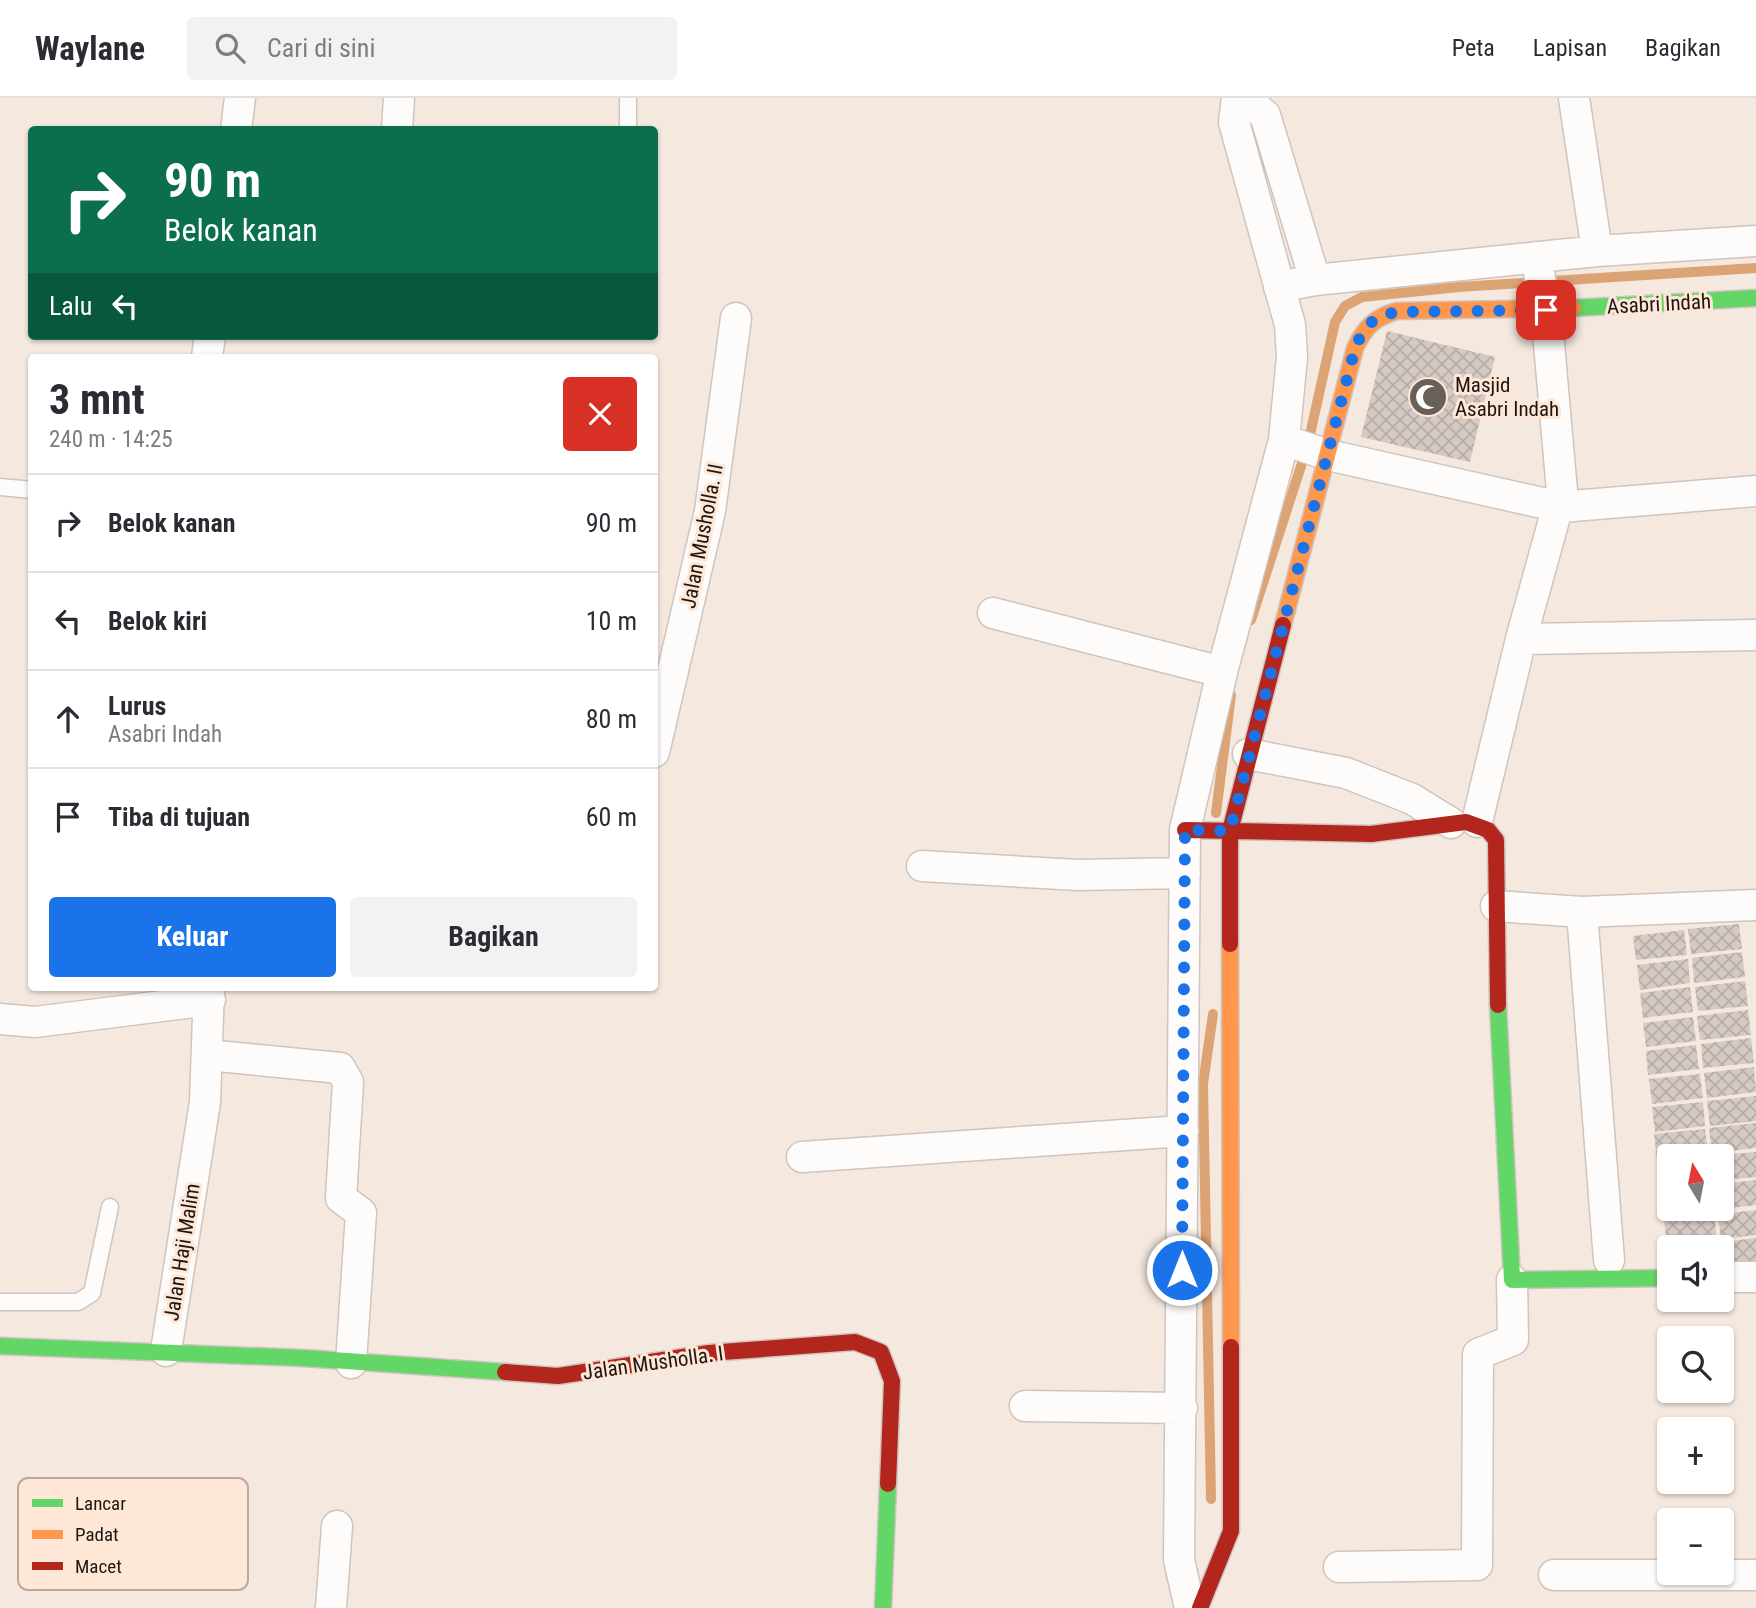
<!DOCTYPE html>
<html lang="id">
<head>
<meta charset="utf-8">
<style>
  :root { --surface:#fff; --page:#f2f2f3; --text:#2b2b33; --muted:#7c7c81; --line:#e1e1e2; --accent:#1a73e8 }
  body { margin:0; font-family:"Roboto Condensed",sans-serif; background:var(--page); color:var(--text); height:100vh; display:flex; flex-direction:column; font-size:26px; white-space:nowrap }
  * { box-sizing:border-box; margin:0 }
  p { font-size:23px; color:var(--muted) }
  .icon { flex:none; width:38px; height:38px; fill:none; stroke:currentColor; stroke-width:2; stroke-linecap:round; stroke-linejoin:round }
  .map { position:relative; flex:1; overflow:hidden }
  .side { position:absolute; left:28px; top:256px; width:630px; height:637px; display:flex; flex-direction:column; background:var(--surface); border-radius:7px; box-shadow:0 2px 5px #0004 }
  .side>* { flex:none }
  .hud { position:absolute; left:28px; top:28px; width:630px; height:214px; border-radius:7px; box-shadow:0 2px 5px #0004; background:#0b6e4f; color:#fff; overflow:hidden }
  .needle { width:46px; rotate:350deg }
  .buttons { position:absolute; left:1657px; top:1046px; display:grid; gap:14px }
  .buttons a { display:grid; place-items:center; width:77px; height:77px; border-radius:7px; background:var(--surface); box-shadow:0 2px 5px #0004; font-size:35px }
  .pin { position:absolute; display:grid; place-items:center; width:60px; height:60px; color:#fff; margin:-30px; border-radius:14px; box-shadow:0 4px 10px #0006 }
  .me { position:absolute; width:77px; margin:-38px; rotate:0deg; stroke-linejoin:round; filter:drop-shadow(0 0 5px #0008) }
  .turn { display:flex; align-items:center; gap:24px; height:147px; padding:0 21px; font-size:32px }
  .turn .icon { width:91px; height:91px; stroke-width:2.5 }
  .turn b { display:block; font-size:49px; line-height:60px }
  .then { display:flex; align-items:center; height:66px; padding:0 21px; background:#0003; gap:14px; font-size:26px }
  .round { display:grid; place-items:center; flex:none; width:74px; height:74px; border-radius:7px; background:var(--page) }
  .headline { display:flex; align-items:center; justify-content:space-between; height:119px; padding:0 21px }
  h1 { font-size:42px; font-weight:700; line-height:52px }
  .primary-button { display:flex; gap:14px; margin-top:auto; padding:14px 21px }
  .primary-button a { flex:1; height:80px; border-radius:7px; background:var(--accent); color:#fff; font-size:28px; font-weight:700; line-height:80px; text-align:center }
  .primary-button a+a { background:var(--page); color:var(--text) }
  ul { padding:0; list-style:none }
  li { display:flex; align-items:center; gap:21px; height:98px; padding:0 21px; border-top:2px solid var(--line) }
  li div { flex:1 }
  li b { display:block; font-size:26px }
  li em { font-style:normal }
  header { display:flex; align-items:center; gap:42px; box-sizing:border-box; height:98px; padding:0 35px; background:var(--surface); border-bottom:2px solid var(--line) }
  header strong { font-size:33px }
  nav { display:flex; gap:38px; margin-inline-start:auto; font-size:24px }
  .search { width:490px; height:63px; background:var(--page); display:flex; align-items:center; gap:18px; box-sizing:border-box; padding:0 24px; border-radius:7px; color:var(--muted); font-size:26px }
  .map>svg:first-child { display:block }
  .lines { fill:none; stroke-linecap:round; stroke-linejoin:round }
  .stream { stroke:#dca375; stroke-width:10 }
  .building { fill:url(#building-cross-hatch) }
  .lane-casing { stroke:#cfc4be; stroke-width:19 }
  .street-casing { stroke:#cfc4be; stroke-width:33 }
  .fast-casing { stroke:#cfc4be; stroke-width:19 }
  .slow-casing { stroke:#cfc4be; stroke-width:19 }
  .jam-casing { stroke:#cfc4be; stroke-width:19 }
  .lane { stroke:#fefcfa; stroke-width:16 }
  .street { stroke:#fefcfa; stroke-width:30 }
  .fast { stroke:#63d668; stroke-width:16 }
  .slow { stroke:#ff974d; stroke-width:16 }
  .jam { stroke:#b3261e; stroke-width:16 }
  .route { stroke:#1a73e8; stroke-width:12; stroke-dasharray:0 21.6 }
  .labels { text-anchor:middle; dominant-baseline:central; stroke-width:6; stroke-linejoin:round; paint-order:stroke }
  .street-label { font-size:21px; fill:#1e1611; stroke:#fee7d6 }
  .poi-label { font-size:21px; fill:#1e1611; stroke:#fee7d6; text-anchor:start }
  .key { fill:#fee7d6; stroke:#bba89b; stroke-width:2 }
  .key-label { font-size:19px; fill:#1e1611 }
</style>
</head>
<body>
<header>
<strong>Waylane</strong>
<div class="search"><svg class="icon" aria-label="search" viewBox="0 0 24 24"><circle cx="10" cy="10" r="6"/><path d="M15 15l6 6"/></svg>Cari di sini</div>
<nav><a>Peta</a><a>Lapisan</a><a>Bagikan</a></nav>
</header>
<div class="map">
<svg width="1756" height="1510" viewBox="0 0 1756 1510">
  <defs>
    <pattern id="building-cross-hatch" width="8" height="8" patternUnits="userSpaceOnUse" patternTransform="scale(1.75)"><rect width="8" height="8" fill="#d5cac3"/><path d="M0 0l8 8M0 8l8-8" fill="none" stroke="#b6ada6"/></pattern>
  </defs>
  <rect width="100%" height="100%" fill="#f5e8df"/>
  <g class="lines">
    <path class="stream" d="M1309 341 1335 224 1345 208 1362 199 1459 189 1756 170
      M1251 522 1304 359
      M1216 715 1231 597
      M1211 1401 1203 986 1213 916"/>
  </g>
  <path class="building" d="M1387 233 1495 259 1470 364 1361 339Z
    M1739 826 1742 851 1691 856 1688 831Z
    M1684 832 1687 857 1636 862 1633 838Z
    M1742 854 1745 879 1694 885 1692 860Z
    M1688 861 1690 885 1640 892 1637 867Z
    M1745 883 1748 908 1698 913 1695 889Z
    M1690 889 1693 914 1643 920 1640 895Z
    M1748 912 1751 937 1700 942 1697 918Z
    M1693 919 1696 943 1646 949 1643 925Z
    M1751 940 1754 965 1703 970 1701 946Z
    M1696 947 1699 971 1648 977 1646 953Z
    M1754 969 1756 994 1707 1000 1704 975Z
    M1700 976 1703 1000 1652 1006 1649 981Z
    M1756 998V1023L1710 1028 1707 1003Z
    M1703 1004 1705 1028 1655 1034 1652 1009Z
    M1756 1025V1050L1712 1055 1709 1030Z
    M1705 1031 1708 1055 1657 1061 1654 1036Z
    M1756 1054V1079L1722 1082V1057Z
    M1670 1063V1088L1661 1089 1658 1065Z
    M1756 1082V1107L1722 1111V1086Z
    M1670 1092V1111L1709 1113 1664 1118 1661 1093Z
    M1756 1112V1137L1721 1141 1718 1116Z
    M1714 1117 1717 1142 1667 1147 1664 1122Z
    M1756 1140V1166L1724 1169 1722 1144Z
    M1717 1145 1718 1150H1690V1148Z"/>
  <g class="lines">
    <defs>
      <path id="lane" d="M628 0V32
        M0 389 32 392
        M0 1204H78L92 1195 110 1109"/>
      <path id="street" d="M1244 0 1265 17 1315 182
        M1574 0 1597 153
        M236 32 240 0
        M397 32 399 0
        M1279 189 1315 182 1597 153 1756 143
        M207 259 210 238
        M1284 342 1328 357 1560 409 1756 393
        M993 515 1222 574
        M1521 541 1756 537
        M654 654 710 413 736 220
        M1248 656 1346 675 1412 701 1451 725
        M1477 724 1521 541 1562 393 1546 212 1536 159
        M922 768 1078 777 1185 775
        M1496 808 1582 814 1756 807
        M1582 814 1609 1162
        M0 921 35 924 210 902
        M207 957 340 970 348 984 341 1100 361 1115 351 1265
        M802 1059 1183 1033
        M1722 1179H1756
        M166 1253 205 1004 209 889
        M1025 1308 1182 1310
        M1339 1469 1477 1467 1478 1256 1513 1242 1512 1182
        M1554 1477H1756
        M331 1510 337 1428
        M1190 1510 1179 1462 1185 732 1222 574 1284 342 1292 259 1290 227 1234 24 1237 0"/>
      <path id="fast" d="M1573 210 1756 200
        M1498 907 1512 1182 1670 1180
        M0 1248 303 1260 505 1274
        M883 1510 888 1386"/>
      <path id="slow" d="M1283 527 1355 250C1365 229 1375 219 1397 213L1573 210
        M1230 846 1231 1249"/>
      <path id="jam" d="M1185 732 1371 736 1466 724 1488 732 1496 742 1498 907
        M1230 846V733L1283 527
        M505 1274 558 1278 709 1255 855 1244 881 1254 892 1283 888 1386
        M1200 1510 1231 1433V1249"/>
    </defs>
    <use href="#lane" class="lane-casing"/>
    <use href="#street" class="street-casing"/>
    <use href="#fast" class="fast-casing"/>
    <use href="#slow" class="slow-casing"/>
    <use href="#jam" class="jam-casing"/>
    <use href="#lane" class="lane"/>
    <use href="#street" class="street"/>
    <use href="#fast" class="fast"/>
    <use href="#slow" class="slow"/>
    <use href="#jam" class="jam"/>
  </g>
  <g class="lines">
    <path class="route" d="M1182 1172 1185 732 1230 733 1355 250C1365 227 1372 219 1397 214L1546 212"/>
  </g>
  <defs>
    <symbol id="mosque-disc" viewBox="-11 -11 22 22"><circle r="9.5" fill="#696059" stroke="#fee7d6"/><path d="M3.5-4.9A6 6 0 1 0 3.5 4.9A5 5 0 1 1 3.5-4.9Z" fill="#fff"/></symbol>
  </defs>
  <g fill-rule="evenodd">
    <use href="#mosque-disc" x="1406" y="277" width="44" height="44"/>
  </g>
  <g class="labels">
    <g class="street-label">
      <text transform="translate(1659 206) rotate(-3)">Asabri Indah</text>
      <text transform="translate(702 438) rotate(-79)">Jalan Musholla. II</text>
      <text transform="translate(182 1154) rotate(-81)">Jalan Haji Malim</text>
      <text transform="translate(653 1265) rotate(-8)">Jalan Musholla. I</text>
    </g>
    <g class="poi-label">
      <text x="1455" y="287">Masjid<tspan x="1455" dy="24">Asabri Indah</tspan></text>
    </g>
  </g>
  <rect x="18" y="1380" width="230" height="112" rx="10" class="key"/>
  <rect x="32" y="1401" width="31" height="8" fill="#63d668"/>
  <rect x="32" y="1432" width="31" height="9" fill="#ff974d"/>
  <rect x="32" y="1464" width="31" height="8" fill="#b3261e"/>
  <g class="key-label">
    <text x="75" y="1412">Lancar</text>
    <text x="75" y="1443">Padat</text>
    <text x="75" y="1475">Macet</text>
  </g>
</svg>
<div class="buttons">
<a><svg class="needle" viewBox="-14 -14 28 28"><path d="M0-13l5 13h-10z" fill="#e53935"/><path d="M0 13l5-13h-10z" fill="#7c7c81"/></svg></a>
<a><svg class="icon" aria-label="sound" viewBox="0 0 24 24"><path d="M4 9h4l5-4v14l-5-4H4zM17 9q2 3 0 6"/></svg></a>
<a><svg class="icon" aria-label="search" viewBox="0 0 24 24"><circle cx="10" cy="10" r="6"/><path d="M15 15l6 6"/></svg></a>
<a>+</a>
<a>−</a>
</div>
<div class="pin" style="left:1546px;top:212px;background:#d93025"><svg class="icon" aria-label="arrive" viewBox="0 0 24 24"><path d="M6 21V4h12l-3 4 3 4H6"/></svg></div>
<svg class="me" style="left:1182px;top:1172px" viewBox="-20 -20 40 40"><circle r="17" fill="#1a73e8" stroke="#fff" stroke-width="3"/><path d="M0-11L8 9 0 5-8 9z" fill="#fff"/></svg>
<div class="hud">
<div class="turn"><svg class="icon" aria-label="right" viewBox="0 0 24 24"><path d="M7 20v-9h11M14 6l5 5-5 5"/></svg><div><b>90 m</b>Belok kanan</div></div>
<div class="then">Lalu<svg class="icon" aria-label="left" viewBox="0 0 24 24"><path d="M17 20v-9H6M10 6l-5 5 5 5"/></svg></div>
</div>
<section class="side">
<div class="headline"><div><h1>3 mnt</h1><p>240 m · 14:25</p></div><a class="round" style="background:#d93025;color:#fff"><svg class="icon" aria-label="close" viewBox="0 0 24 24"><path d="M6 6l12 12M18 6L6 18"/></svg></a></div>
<ul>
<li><svg class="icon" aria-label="right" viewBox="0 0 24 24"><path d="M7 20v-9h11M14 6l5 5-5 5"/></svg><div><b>Belok kanan</b></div><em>90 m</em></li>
<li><svg class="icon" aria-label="left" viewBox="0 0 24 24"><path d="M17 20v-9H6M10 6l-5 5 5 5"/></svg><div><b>Belok kiri</b></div><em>10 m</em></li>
<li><svg class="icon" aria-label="ahead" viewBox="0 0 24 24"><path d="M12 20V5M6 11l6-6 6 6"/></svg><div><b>Lurus</b><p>Asabri Indah</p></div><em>80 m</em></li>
<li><svg class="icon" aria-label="arrive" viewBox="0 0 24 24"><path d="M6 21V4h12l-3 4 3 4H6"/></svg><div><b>Tiba di tujuan</b></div><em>60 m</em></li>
</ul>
<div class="primary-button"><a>Keluar</a><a>Bagikan</a></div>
</section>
</div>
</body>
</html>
